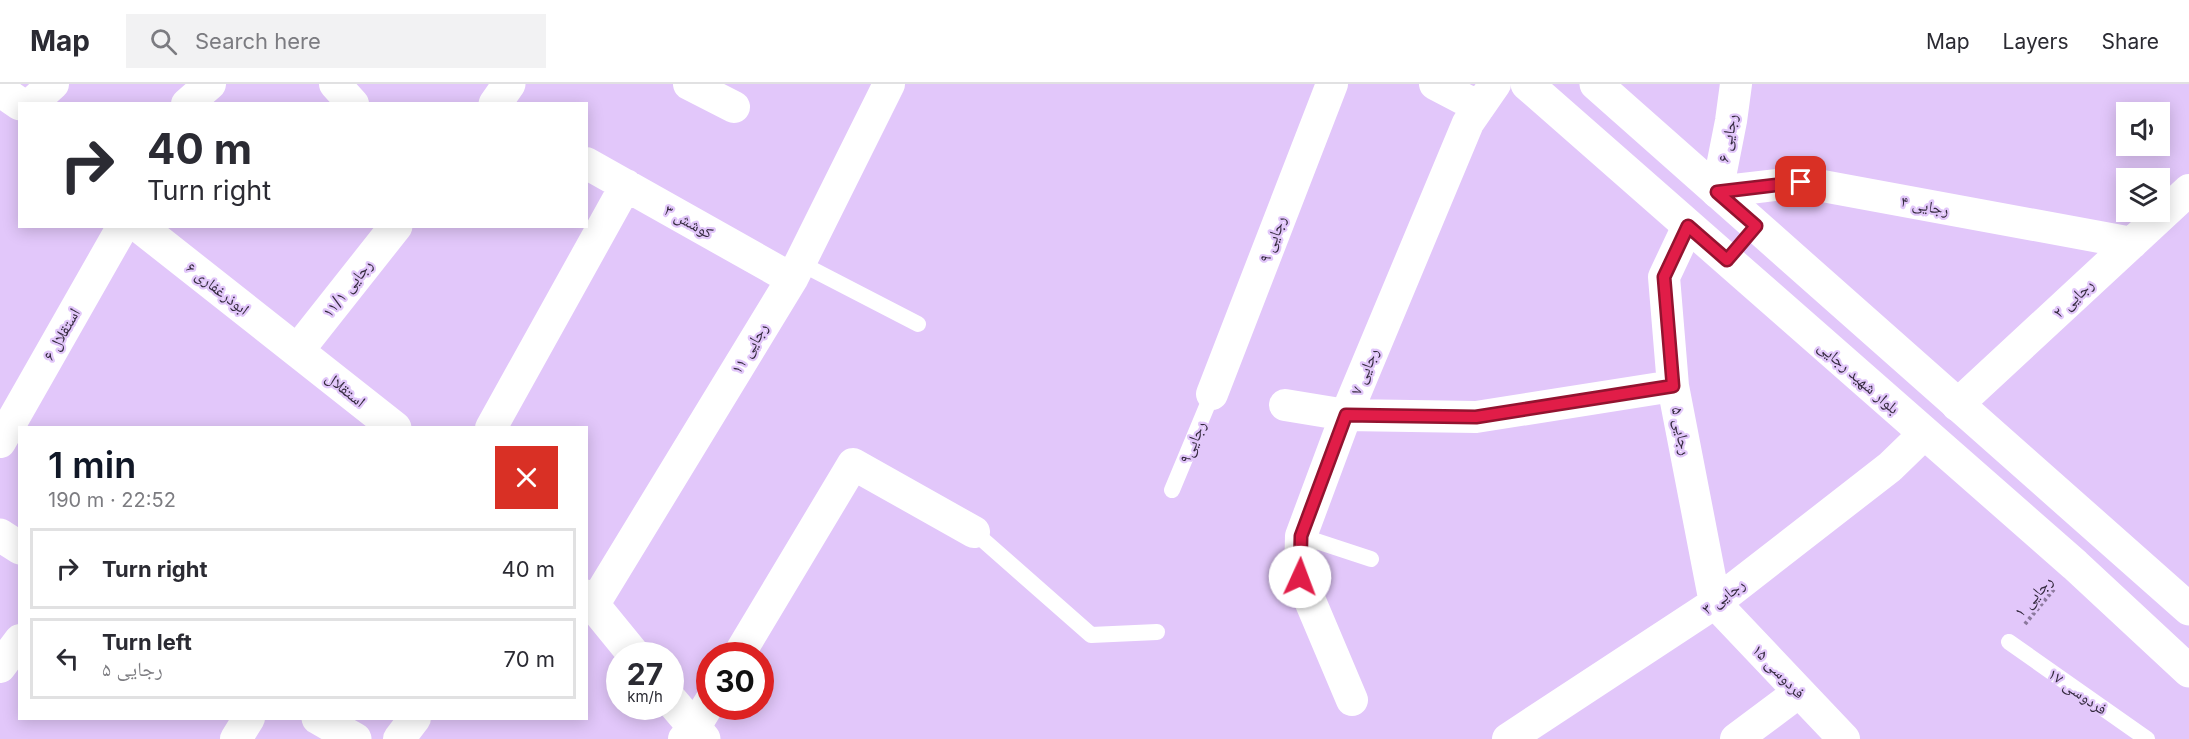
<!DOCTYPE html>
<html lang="en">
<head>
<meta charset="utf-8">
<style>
  :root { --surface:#fff; --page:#f2f2f3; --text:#2b2b33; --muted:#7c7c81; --line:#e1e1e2; --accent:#111827 }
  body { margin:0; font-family:Inter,"Noto Naskh Arabic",sans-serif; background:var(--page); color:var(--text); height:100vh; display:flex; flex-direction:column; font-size:22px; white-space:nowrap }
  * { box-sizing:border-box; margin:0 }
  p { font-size:20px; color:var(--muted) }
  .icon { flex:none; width:33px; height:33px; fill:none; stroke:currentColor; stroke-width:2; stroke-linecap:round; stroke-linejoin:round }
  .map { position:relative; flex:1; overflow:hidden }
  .details { position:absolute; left:18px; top:342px; width:570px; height:294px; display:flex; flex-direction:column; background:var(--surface); border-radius:0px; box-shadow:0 3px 15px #0003 }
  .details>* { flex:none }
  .guide { position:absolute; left:18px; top:18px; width:570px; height:126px; border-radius:0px; box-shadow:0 3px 15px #0003; background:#fff; color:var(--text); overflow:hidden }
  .fabs { position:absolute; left:2116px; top:18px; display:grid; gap:12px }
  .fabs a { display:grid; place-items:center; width:54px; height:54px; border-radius:0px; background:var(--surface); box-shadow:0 3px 15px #0003; font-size:30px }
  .speed { position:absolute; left:606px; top:558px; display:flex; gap:12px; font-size:30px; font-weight:700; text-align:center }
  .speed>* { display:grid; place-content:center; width:78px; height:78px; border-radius:50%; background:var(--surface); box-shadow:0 3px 15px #0003; line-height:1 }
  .speed small { font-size:15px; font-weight:400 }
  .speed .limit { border:9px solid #d22; background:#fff; color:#111 }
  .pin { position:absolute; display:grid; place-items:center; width:51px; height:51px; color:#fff; margin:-26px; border-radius:12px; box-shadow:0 3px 9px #0006 }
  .me { position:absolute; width:66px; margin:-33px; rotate:2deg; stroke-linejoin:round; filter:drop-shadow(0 0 4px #0008) }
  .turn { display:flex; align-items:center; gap:21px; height:126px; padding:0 30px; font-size:27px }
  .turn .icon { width:78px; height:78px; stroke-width:2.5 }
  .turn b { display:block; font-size:42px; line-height:51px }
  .round { display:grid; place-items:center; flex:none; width:63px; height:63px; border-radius:0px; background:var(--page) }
  .head { display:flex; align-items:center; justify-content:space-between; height:102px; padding:0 30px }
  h1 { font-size:36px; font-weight:600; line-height:45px; color:var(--accent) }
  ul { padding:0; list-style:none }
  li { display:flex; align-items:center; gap:18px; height:81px; margin:0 12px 9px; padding:0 18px; border:3px solid var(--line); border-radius:0px }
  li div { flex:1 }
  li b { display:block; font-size:22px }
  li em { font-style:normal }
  header { display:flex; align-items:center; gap:36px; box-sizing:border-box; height:84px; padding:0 30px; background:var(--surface); border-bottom:2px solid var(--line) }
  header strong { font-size:28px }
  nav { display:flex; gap:33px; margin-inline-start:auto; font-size:21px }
  .search { width:420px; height:54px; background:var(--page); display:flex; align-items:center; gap:15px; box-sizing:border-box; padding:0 21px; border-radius:0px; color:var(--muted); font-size:22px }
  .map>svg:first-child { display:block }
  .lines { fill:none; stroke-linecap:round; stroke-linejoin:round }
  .path { stroke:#8b789c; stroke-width:4; stroke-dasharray:3 3; stroke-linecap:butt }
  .service { stroke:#fff; stroke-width:16 }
  .minor { stroke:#fff; stroke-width:32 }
  .tertiary { stroke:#fff; stroke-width:33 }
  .secondary { stroke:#fff; stroke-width:33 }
  .route-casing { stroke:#92132f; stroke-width:15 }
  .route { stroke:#e11d48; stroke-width:10 }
  .labels { text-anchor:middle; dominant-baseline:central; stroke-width:4.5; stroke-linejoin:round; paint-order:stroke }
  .street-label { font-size:16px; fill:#33293d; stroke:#e2c7fa }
</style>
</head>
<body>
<header>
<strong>Map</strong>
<div class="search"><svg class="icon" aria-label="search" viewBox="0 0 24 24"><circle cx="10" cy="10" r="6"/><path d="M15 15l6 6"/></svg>Search here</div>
<nav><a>Map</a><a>Layers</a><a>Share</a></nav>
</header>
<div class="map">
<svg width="2189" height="655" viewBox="0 0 2189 655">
  <rect width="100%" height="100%" fill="#e2c7fa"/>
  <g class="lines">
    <path class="path" d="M2025 540 2055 504"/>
    <path class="service" d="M800 179 918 240
      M1172 406 1212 310
      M974 448 1091 551 1157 548
      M1301 452 1371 475
      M2009 558 2147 655"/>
    <path class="minor" d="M335 0 353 20
      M689 0 734 23
      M1435 0 1479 23
      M1736 0 1731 37 1717 108 1801 98 2132 159
      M31 20 53 0
      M187 20 210 0
      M586 79 792 195
      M1688 142 1664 193 1673 302 1715 519 1844 655
      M1212 310 1332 0
      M1285 321 1346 331 1476 333 1673 302
      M1957 321 2189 106
      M491 344 626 101
      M0 358 123 142
      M594 520 792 195 889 0
      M738 572 853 380 974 448
      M0 583 20 556
      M1352 616 1300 493 1301 452 1346 331 1468 39 1495 0
      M236 655 249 634
      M399 655 415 634
      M684 655 694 644 710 618
      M1508 655 1715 519 1890 383 1924 350
      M1736 655 1799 608"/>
    <path class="tertiary" d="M0 6 20 20
      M495 20 509 0
      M139 142 395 344
      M298 266 396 142
      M0 451 20 464
      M586 512 635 572
      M670 615 704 655
      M318 634 355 655"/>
    <path class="secondary" d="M1527 0 2075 481 2189 587
      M1596 0 2189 525"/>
  </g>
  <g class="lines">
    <defs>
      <path id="route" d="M1300 493 1301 452 1346 331 1476 333 1673 302 1664 193 1688 142 1727 176 1756 142 1717 108 1801 98"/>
    </defs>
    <use href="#route" class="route-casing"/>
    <use href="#route" class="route"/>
  </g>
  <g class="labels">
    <g class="street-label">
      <text transform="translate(1727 54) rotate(-79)">رجایی ۶</text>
      <text transform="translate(1925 121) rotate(11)">رجایی ۴</text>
      <text transform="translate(689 137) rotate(29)">کوشش ۳</text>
      <text transform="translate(1272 155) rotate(-69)">رجایی ۹</text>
      <text transform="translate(218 204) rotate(38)">ابوذرغفاری ۶</text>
      <text transform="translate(347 204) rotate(-51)">رجایی ۱۱/۱</text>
      <text transform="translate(2073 214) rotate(-43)">رجایی ۲</text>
      <text transform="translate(61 250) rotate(-60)">استقلال ۶</text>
      <text transform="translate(749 264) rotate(-59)">رجایی ۱۱</text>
      <text transform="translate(1364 287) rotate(-67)">رجایی ۷</text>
      <text transform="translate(1859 293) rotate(41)">بلوار شهید رجایی</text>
      <text transform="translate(346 305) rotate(39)">استقلال</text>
      <text transform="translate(1682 347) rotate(79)">رجایی ۵</text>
      <text transform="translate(1192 358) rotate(-67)">رجایی۹</text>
      <text transform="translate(1723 512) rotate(-36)">رجایی ۳</text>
      <text transform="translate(2033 512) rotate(-49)">رجایی ۱</text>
      <text transform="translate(1779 587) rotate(46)">فردوسی ۱۵</text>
      <text transform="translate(2078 607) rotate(35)">فردوسی ۱۷</text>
    </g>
  </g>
</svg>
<div class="fabs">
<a><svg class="icon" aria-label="sound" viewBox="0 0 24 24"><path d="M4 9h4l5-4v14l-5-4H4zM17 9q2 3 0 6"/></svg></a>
<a><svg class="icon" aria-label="layers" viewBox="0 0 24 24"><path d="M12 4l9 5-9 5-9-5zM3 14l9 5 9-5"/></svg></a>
</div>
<div class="speed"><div>27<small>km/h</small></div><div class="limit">30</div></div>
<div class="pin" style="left:1801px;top:98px;background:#d93025"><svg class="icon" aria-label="arrive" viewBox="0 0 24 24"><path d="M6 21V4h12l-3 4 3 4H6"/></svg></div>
<svg class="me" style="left:1300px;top:493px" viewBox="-20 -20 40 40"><circle r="19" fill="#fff"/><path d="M0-13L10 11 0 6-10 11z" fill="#e11d48"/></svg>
<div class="guide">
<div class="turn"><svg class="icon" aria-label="right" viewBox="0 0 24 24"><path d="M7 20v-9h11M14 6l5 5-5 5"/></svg><div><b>40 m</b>Turn right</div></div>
</div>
<section class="details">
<div class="head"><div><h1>1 min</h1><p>190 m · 22:52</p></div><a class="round" style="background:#d93025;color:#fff"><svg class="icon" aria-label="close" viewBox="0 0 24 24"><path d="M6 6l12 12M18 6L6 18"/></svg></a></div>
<ul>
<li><svg class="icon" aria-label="right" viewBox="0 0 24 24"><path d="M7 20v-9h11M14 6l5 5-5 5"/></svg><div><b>Turn right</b></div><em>40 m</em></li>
<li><svg class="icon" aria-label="left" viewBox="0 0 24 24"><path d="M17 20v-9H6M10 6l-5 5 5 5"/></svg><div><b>Turn left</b><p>رجایی ۵</p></div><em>70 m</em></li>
</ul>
</section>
</div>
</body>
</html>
